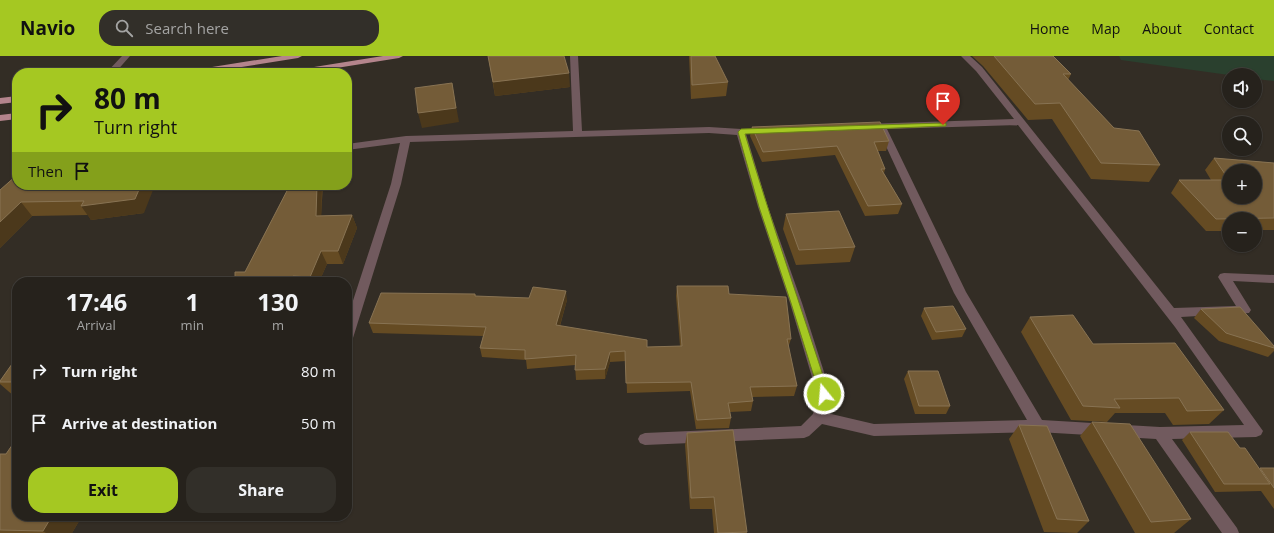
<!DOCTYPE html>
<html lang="en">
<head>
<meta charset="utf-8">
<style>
  :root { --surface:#26221c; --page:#322f29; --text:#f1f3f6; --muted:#a4a4a3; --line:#423f3b; --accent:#a5c822 }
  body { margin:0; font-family:"Open Sans",sans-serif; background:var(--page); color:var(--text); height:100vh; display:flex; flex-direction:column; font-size:15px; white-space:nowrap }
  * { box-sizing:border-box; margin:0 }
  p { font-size:13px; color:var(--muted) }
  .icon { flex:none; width:22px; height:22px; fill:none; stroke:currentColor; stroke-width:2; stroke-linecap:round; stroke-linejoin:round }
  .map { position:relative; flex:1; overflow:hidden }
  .side { position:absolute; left:12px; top:221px; width:340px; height:244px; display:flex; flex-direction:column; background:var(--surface); border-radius:16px; box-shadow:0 1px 3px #0004,0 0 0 1px var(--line) }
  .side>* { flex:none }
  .banner { position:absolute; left:12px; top:12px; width:340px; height:122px; border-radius:16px; box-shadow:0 1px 3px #0004,0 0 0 1px var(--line); background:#a5c822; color:#111; overflow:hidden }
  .tools { position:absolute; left:1222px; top:12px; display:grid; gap:8px }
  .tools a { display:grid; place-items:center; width:40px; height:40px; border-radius:50%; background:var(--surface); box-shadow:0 1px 3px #0004,0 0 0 1px var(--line); font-size:20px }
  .pin { position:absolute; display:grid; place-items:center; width:34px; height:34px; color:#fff; margin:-41px -17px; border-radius:50% 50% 50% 0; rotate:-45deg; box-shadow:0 0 4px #0007 }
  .pin .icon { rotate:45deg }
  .me { position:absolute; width:44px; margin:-22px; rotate:343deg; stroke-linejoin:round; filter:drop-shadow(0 0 3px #0008) }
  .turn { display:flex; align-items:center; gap:14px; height:84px; padding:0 16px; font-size:18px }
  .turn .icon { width:52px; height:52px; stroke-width:2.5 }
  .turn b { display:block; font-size:28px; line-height:34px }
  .then { display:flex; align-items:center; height:38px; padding:0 16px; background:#0003; gap:8px; font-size:15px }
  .eta { display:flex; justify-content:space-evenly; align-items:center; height:68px; text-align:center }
  .eta b { font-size:24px; font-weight:700; line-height:28px }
  .primary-button { display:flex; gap:8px; margin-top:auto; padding:8px 16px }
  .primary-button a { flex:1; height:46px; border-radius:16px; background:var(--accent); color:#111; font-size:16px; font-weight:700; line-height:46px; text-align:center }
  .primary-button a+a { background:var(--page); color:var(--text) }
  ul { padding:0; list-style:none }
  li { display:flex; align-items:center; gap:12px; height:52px; padding:0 16px }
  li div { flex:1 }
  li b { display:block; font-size:15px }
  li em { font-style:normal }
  header { display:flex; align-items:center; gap:24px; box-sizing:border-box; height:56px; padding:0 20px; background:var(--accent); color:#111 }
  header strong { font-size:19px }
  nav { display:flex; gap:22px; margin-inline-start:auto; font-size:14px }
  .search { width:280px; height:36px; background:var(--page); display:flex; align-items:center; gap:10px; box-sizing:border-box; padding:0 14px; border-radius:16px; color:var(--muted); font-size:15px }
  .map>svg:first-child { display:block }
  .green { fill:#2a402e }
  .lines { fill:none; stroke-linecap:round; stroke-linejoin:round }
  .minor { fill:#715a5e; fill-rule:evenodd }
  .major { fill:#b4848c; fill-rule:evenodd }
  .wall { fill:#654b23 }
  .shaded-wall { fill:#4b381b }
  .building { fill:#745c38; stroke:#887353; fill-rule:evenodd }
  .route { fill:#a5c822; stroke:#6b8216 }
</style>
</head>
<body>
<header>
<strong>Navio</strong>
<div class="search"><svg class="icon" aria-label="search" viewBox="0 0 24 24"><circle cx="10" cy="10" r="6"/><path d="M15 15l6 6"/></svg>Search here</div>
<nav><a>Home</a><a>Map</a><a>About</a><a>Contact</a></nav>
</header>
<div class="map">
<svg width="1274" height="477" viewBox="0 0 1274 477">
  <rect width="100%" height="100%" fill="#332d25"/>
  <path class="green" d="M1119 0H1274V25L1255 23V19H1229L1121 4Z"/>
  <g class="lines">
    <path class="minor" d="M122 0H130L115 17H106Z
      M570 0H578L582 75 709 71 741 73 770 72 772 74 770 76 746 78 768 151 802 247 831 338 827 357 874 368 1027 364 954 237 878 73 865 74 860 71 865 68 1014 63 976 15 961 0H970L982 11 1174 252 1236 250 1218 221 1220 218 1224 217 1274 219V227L1233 225 1251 254 1249 257 1181 261 1263 375 1261 379 1256 381 1172 383 1237 472 1239 477H1222L1156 383 1038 376 874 380 822 368 809 380 804 382 645 389 640 387 638 383 640 379 645 377 801 370 813 358 817 338 790 247 758 151 737 79 709 77 410 86 401 128 353 282 351 285 347 287V263L391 128 400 87 347 94V88L406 80 573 75ZM1018 69 1175 271 1244 369 1160 371 1042 364 966 236 887 73Z"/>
    <path class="major" d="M282 0H302L298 2 203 17H183L187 15Z
      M383 0H403L399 2 305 17H285L289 15Z
      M17 40V46L0 48V42Z
      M17 57V63L0 65V59Z"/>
  </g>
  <path class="wall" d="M488 0 570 31 495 40Z
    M689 0H715L728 26 726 40 691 43Z
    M972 0H1053L1071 18 1068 24 1114 72 1160 109 1149 126 1091 123 1052 63 1028 64 983 10Z
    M752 71 889 85 886 95H878L885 113 884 117 902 148 898 158 865 160 835 99 762 106 750 80Z
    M1214 102 1274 107V174H1255V163H1229V175H1206L1171 137 1179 124H1211L1205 114Z
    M17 119 144 157 91 164 88 159 32 160 0 192V134Z
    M290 129H323L321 160 352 159 357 172 343 208H327L319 226H235L245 216Z
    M786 158 855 191 850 206 796 209 783 173Z
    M677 230 729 238 791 283 788 292 797 330 794 340 752 341 753 345 751 355 730 356 731 362 729 372 696 373 690 335 627 337 626 305 610 306 605 323 576 324 575 309 527 313 526 304 482 301 480 292 483 280 373 277 369 267 475 238 476 240 567 244 560 270 647 291 680 290 676 240Z
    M924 252 966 273 962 281 932 284 921 260Z
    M1201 253 1274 290V295L1268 301 1219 285 1194 262Z
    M1030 261 1093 288 1224 354 1209 368 1173 369 1165 357H1115L1107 366 1071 364 1021 276Z
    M17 301V341H15L0 328V325Z
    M908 315 950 350 946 358H915L904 323Z
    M1092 366 1191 463 1174 477H1135L1080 380Z
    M1019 369 1089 465 1077 477 1044 476 1009 383Z
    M1190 376 1240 392 1259 413 1274 412V453L1261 435 1215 436 1182 384Z
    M687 377 747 476V477H714L712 453H690L685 389Z
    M0 398 82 460 72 477H0Z"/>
  <path class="shaded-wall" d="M569 17 570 31 495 40 493 26Z
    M452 27 459 66 422 72 418 57Z
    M141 129H155L144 157 91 164 81 150Z
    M317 129H322L321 173 316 160Z
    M21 146 32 160 0 192V166Z
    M352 159 357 172 343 208 338 195Z
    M321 195 327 208 319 226H312L310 221Z
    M293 220 296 226H288Z
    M566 235 567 244 557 279 556 269Z
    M610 296V306L605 323V313Z
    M52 460H82L72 477H46L43 475Z"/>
  <path class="building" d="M488 0H564L569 17 493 26Z
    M691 0H715L728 26 692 29Z
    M994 0H1053L1071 18H1063L1114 72 1139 75 1160 109 1101 107 1060 47 1035 48Z
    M452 27 456 52 418 57 415 32Z
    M880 66 889 85 874 86 885 113H881L902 148 868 150 837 90 763 96 752 71Z
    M1214 102 1274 107V162L1216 163 1179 124H1229ZM1229 115H1255V141H1229Z
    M17 119V129H141L135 143 81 150 84 145 21 146 0 166V134Z
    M290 129H317L316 160 352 159 338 195H321L310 221 293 220 288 226H235V216H245Z
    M839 155 855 191 799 194 786 158Z
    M677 230H728L729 238 786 241 791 283H787L797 330 750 331 753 345 728 347 731 362 697 364 691 326 626 327 625 295 610 296 605 313 575 314 576 299 525 303V294L480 292 486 271 369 267 381 237 475 238V240L529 242 533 231 566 235 556 269 647 284V291L682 290Z
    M953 250 966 273 936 276 924 252Z
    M1240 251 1274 290V292L1226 277 1201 253Z
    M1073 259 1093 288 1175 287 1224 354 1187 355 1179 342 1114 343 1120 352 1083 350 1030 261Z
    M17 301V326H0V325Z
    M908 315H938L950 350H919Z
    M1092 366 1130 368 1191 463 1151 466Z
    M1019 369 1047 370 1089 465 1057 463Z
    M733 374 747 476 718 477 714 441 691 442 687 377Z
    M1190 376H1228L1240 392H1245L1270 428H1224Z
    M17 382V460H52L43 475 0 474V398H6Z
    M1260 412H1274V432Z"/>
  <path class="route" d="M943 67H946V70L745 78C771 165 801 251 829 338L827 340 824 342 820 340 791 247 759 151 738 76 741 73Z"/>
</svg>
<div class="tools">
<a><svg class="icon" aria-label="sound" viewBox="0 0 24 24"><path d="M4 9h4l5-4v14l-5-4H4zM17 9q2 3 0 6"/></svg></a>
<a><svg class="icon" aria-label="search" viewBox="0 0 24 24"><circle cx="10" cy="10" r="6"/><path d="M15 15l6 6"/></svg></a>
<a>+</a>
<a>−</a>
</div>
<div class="pin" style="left:943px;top:69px;background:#d93025"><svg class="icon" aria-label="arrive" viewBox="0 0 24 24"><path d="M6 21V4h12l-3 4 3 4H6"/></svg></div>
<svg class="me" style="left:824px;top:338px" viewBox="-20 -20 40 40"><circle r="17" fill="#a5c822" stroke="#fff" stroke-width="3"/><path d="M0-11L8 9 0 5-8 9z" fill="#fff"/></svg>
<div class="banner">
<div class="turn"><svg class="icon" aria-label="right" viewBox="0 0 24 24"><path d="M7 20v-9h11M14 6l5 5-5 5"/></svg><div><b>80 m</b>Turn right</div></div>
<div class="then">Then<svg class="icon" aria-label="arrive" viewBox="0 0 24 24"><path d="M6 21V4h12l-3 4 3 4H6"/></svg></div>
</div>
<section class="side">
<div class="eta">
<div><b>17:46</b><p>Arrival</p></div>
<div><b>1</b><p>min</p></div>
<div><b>130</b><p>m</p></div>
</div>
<ul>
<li><svg class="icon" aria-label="right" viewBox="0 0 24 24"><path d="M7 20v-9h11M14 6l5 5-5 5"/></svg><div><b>Turn right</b></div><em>80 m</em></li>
<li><svg class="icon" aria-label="arrive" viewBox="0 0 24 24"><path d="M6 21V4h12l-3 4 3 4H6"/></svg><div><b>Arrive at destination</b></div><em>50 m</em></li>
</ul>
<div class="primary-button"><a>Exit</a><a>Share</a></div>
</section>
</div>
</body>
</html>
